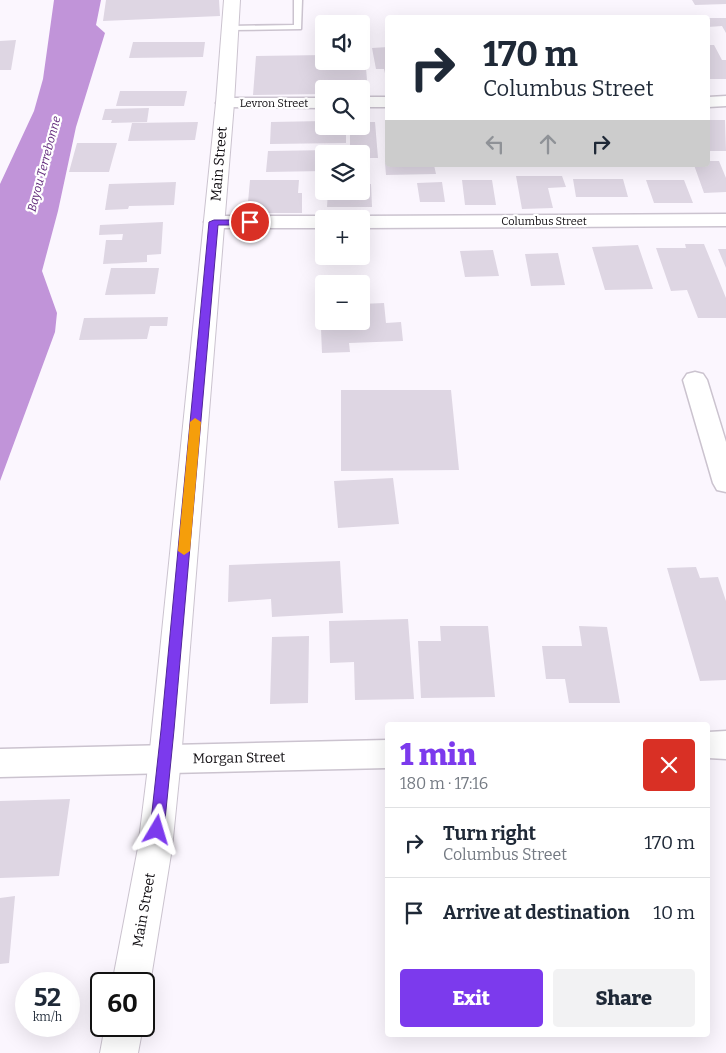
<!DOCTYPE html>
<html lang="en">
<head>
<meta charset="utf-8">
<style>
  :root { --surface:#fff; --page:#f2f2f3; --text:#1f2937; --muted:#747a83; --line:#e0e1e3; --accent:#7c3aed }
  body { margin:0; font-family:Bitter,serif; background:var(--page); color:var(--text); height:100vh; display:flex; flex-direction:column; font-size:19px; white-space:nowrap }
  * { box-sizing:border-box; margin:0 }
  p { font-size:16px; color:var(--muted) }
  .icon { flex:none; width:28px; height:28px; fill:none; stroke:currentColor; stroke-width:2; stroke-linecap:round; stroke-linejoin:round }
  .map { position:relative; flex:1; overflow:hidden }
  .side { position:absolute; left:385px; top:722px; width:325px; height:315px; display:flex; flex-direction:column; background:var(--surface); border-radius:5px; box-shadow:0 5px 20px #0002 }
  .side>* { flex:none }
  .hud { position:absolute; left:385px; top:15px; width:325px; height:152px; border-radius:5px; box-shadow:0 5px 20px #0002; background:#fff; color:var(--text); overflow:hidden }
  .controls { position:absolute; left:315px; top:15px; display:grid; gap:10px }
  .controls a { display:grid; place-items:center; width:55px; height:55px; border-radius:5px; background:var(--surface); box-shadow:0 5px 20px #0002; font-size:25px }
  .speed { position:absolute; left:15px; top:972px; display:flex; gap:10px; font-size:25px; font-weight:700; text-align:center }
  .speed>* { display:grid; place-content:center; width:65px; height:65px; border-radius:50%; background:var(--surface); box-shadow:0 5px 20px #0002; line-height:1 }
  .speed small { font-size:12px; font-weight:400 }
  .speed .limit { border:2px solid #111; border-radius:8px; background:#fff; color:#111 }
  .pin { position:absolute; display:grid; place-items:center; width:42px; height:42px; color:#fff; margin:-21px; border:2px solid #fff; border-radius:50%; box-shadow:0 1px 5px #0007 }
  .me { position:absolute; width:55px; margin:-28px; rotate:7deg; stroke-linejoin:round; filter:drop-shadow(0 0 4px #0008) }
  .turn { display:flex; align-items:center; gap:18px; height:105px; padding:0 15px; font-size:22px }
  .turn .icon { width:65px; height:65px; stroke-width:2.5 }
  .turn b { display:block; font-size:35px; line-height:42px }
  .lanes { display:flex; align-items:center; height:48px; padding:0 15px; background:#0003; justify-content:center; gap:25px; direction:ltr }
  .lanes .off { opacity:.35 }
  .round { display:grid; place-items:center; flex:none; width:52px; height:52px; border-radius:5px; background:var(--page) }
  .overview { display:flex; align-items:center; justify-content:space-between; height:85px; padding:0 15px }
  h1 { font-size:30px; font-weight:800; line-height:38px; color:var(--accent) }
  .button { display:flex; gap:10px; margin-top:auto; padding:10px 15px }
  .button a { flex:1; height:58px; border-radius:5px; background:var(--accent); color:#fff; font-size:20px; font-weight:800; line-height:58px; text-align:center }
  .button a+a { background:var(--page); color:var(--text) }
  ul { padding:0; list-style:none }
  li { display:flex; align-items:center; gap:15px; height:70px; padding:0 15px; border-top:1px solid var(--line) }
  li div { flex:1 }
  li b { display:block; font-size:19px }
  li em { font-style:normal }
  .map>svg:first-child { display:block }
  .water { fill:#c194d9 }
  .building { fill:#ded6e3 }
  .lines { fill:none; stroke-linecap:round; stroke-linejoin:round }
  .lane-casing { stroke:#cbc3cf; stroke-width:3 }
  .street-casing { stroke:#cbc3cf; stroke-width:3 }
  .primary-casing { stroke:#cbc3cf; stroke-width:2 }
  .lane { fill:#fff; fill-rule:evenodd }
  .street { fill:#fff; fill-rule:evenodd }
  .primary { fill:#fff; fill-rule:evenodd }
  .route { fill:#7c3aed; stroke:#51269a }
  .slow { fill:#f59e0b }
  .labels { text-anchor:middle; dominant-baseline:central; stroke-width:4.5; stroke-linejoin:round; paint-order:stroke }
  .far-street-label { font-size:11px; fill:#0f0c10; stroke:#fff }
  .far-water-label { font-size:12px; font-style:italic; fill:#60287a; stroke:#fff }
  .street-label { font-size:14px; fill:#0f0c10; stroke:#fff }
</style>
</head>
<body>
<div class="map">
<svg width="726" height="1053" viewBox="0 0 726 1053">
  <rect width="100%" height="100%" fill="#fbf6fe"/>
  <path class="water" d="M54 0H101L96 25 105 33 76 127 58 211 42 271 57 313 55 332 0 481V184L34 111 43 79Z"/>
  <path class="building" d="M106 0H219L220 16 103 21Z
    M692 0H726V4L695 5Z
    M708 18H726V33L722 26 708 27Z
    M16 40 11 70H0V41Z
    M133 42H205L203 57 129 58Z
    M708 45H714L722 60H726V79H708Z
    M388 47V82H387L384 69H376L372 48Z
    M324 55V61H361V55H365L368 93H361V89H324V94L253 95 256 56Z
    M120 91H187L184 106H116Z
    M149 108 147 122 111 123 112 120H102L105 109Z
    M708 120H725L726 151H708Z
    M324 121V126H329V134H346V143L270 144 271 122Z
    M198 122 195 140 128 141 132 123Z
    M361 122H375L378 158H361V154H339V147L350 146V126H361Z
    M77 143H117L109 172H69Z
    M332 150V154H324V171L266 172 268 151Z
    M708 161H719L726 178V192L704 193 694 165H708Z
    M388 162V165H434L436 174 386 175 385 163Z
    M516 176H562L566 187 548 188 553 208 522 209Z
    M573 179H623L628 197H576Z
    M250 180H299L298 193H302V213H247Z
    M462 180H492L496 205H465Z
    M646 180H684L693 203H654Z
    M176 182 174 205 129 206 128 209 105 210 109 184Z
    M442 182 445 202H420L417 183Z
    M361 184H371L372 207H327L328 191H361Z
    M163 222 161 254 147 255V262L103 264 106 240H122L123 234 99 235 100 225Z
    M685 244H704L726 298V318H698L687 290 671 291 656 248H686Z
    M638 245 653 289 605 290 592 247Z
    M718 249H726V268Z
    M493 250 499 276 465 277 460 251Z
    M558 253 565 285 531 286 525 254Z
    M111 268H159L155 294 105 295Z
    M384 303 386 323 401 322 403 341 349 343 350 352 322 353 320 305H324V321H361V304Z
    M168 317 167 326H150L147 339 79 340 84 318Z
    M341 390H451L459 470 341 471Z
    M393 478 399 524 338 528 334 481Z
    M340 561 343 613 272 617 271 599 228 602 229 565Z
    M696 567 700 578 718 577 726 601V680L700 681 667 568Z
    M408 619 414 699 355 700 354 662 330 663 329 621Z
    M440 626H488L495 697 421 698 418 641H441Z
    M579 626 607 627 620 703H569L565 679H546L542 646H582Z
    M309 636 308 703 270 704 272 637Z
    M70 799 59 876 0 878V801Z
    M15 896 9 963 0 964V898Z"/>
  <g class="lines">
    <defs>
      <path id="lane" d="M294 0H302L301 29 230 30 226 28 230 26 294 25Z"/>
      <path id="street" d="M726 96V106L708 107V97Z
        M361 97H388V107H361Z
        M225 98H324V108L219 107 216 103 219 99Z
        M726 214V226L361 228V219H353L361 216Z
        M214 216H324L332 219H324V228H214L207 226 204 222 207 218Z
        M695 372 703 374 707 380 726 442V492L717 490 713 483 683 380 687 374Z
        M726 731V759L708 758V732Z
        M388 740V768L0 777V749Z"/>
      <path id="primary" d="M224 0H240L234 103 181 759 172 848 150 984 144 997V984H112L138 848 149 759 216 103Z
        M105 1026H143L138 1053H100Z"/>
    </defs>
    <use href="#lane" class="lane-casing"/>
    <use href="#street" class="street-casing"/>
    <use href="#primary" class="primary-casing"/>
    <use href="#lane" class="lane"/>
    <use href="#street" class="street"/>
    <use href="#primary" class="primary"/>
  </g>
  <path class="route" d="M214 220H250L255 222 250 225H218L174 730 164 830 162 835 157 837 152 835 150 830 161 730 209 222Z"/>
  <path class="slow" d="M195 418 201 422 190 551 184 555 178 551 190 422Z"/>
  <g class="labels">
    <g class="far-street-label">
      <text x="274" y="103">Levron Street</text>
      <text x="544" y="221">Columbus Street</text>
    </g>
    <g class="far-water-label">
      <text transform="translate(44 164) rotate(-75)">Bayou Terrebonne</text>
    </g>
    <g class="street-label">
      <text transform="translate(219 164) rotate(-85)">Main Street</text>
      <text transform="translate(239 758) rotate(-1)">Morgan Street</text>
      <text transform="translate(144 910) rotate(-80)">Main Street</text>
    </g>
  </g>
</svg>
<div class="controls">
<a><svg class="icon" aria-label="sound" viewBox="0 0 24 24"><path d="M4 9h4l5-4v14l-5-4H4zM17 9q2 3 0 6"/></svg></a>
<a><svg class="icon" aria-label="search" viewBox="0 0 24 24"><circle cx="10" cy="10" r="6"/><path d="M15 15l6 6"/></svg></a>
<a><svg class="icon" aria-label="layers" viewBox="0 0 24 24"><path d="M12 4l9 5-9 5-9-5zM3 14l9 5 9-5"/></svg></a>
<a>+</a>
<a>−</a>
</div>
<div class="speed"><div>52<small>km/h</small></div><div class="limit">60</div></div>
<div class="pin" style="left:250px;top:222px;background:#d93025"><svg class="icon" aria-label="arrive" viewBox="0 0 24 24"><path d="M6 21V4h12l-3 4 3 4H6"/></svg></div>
<svg class="me" style="left:157px;top:830px" viewBox="-20 -20 40 40"><path d="M0-17L14 15 0 8-14 15z" fill="#7c3aed" stroke="#fff" stroke-width="4"/></svg>
<div class="hud">
<div class="turn"><svg class="icon" aria-label="right" viewBox="0 0 24 24"><path d="M7 20v-9h11M14 6l5 5-5 5"/></svg><div><b>170 m</b>Columbus Street</div></div>
<div class="lanes"><svg class="icon off" aria-label="left" viewBox="0 0 24 24"><path d="M17 20v-9H6M10 6l-5 5 5 5"/></svg><svg class="icon off" aria-label="ahead" viewBox="0 0 24 24"><path d="M12 20V5M6 11l6-6 6 6"/></svg><svg class="icon" aria-label="right" viewBox="0 0 24 24"><path d="M7 20v-9h11M14 6l5 5-5 5"/></svg></div>
</div>
<section class="side">
<div class="overview"><div><h1>1 min</h1><p>180 m · 17:16</p></div><a class="round" style="background:#d93025;color:#fff"><svg class="icon" aria-label="close" viewBox="0 0 24 24"><path d="M6 6l12 12M18 6L6 18"/></svg></a></div>
<ul>
<li><svg class="icon" aria-label="right" viewBox="0 0 24 24"><path d="M7 20v-9h11M14 6l5 5-5 5"/></svg><div><b>Turn right</b><p>Columbus Street</p></div><em>170 m</em></li>
<li><svg class="icon" aria-label="arrive" viewBox="0 0 24 24"><path d="M6 21V4h12l-3 4 3 4H6"/></svg><div><b>Arrive at destination</b></div><em>10 m</em></li>
</ul>
<div class="button"><a>Exit</a><a>Share</a></div>
</section>
</div>
</body>
</html>
